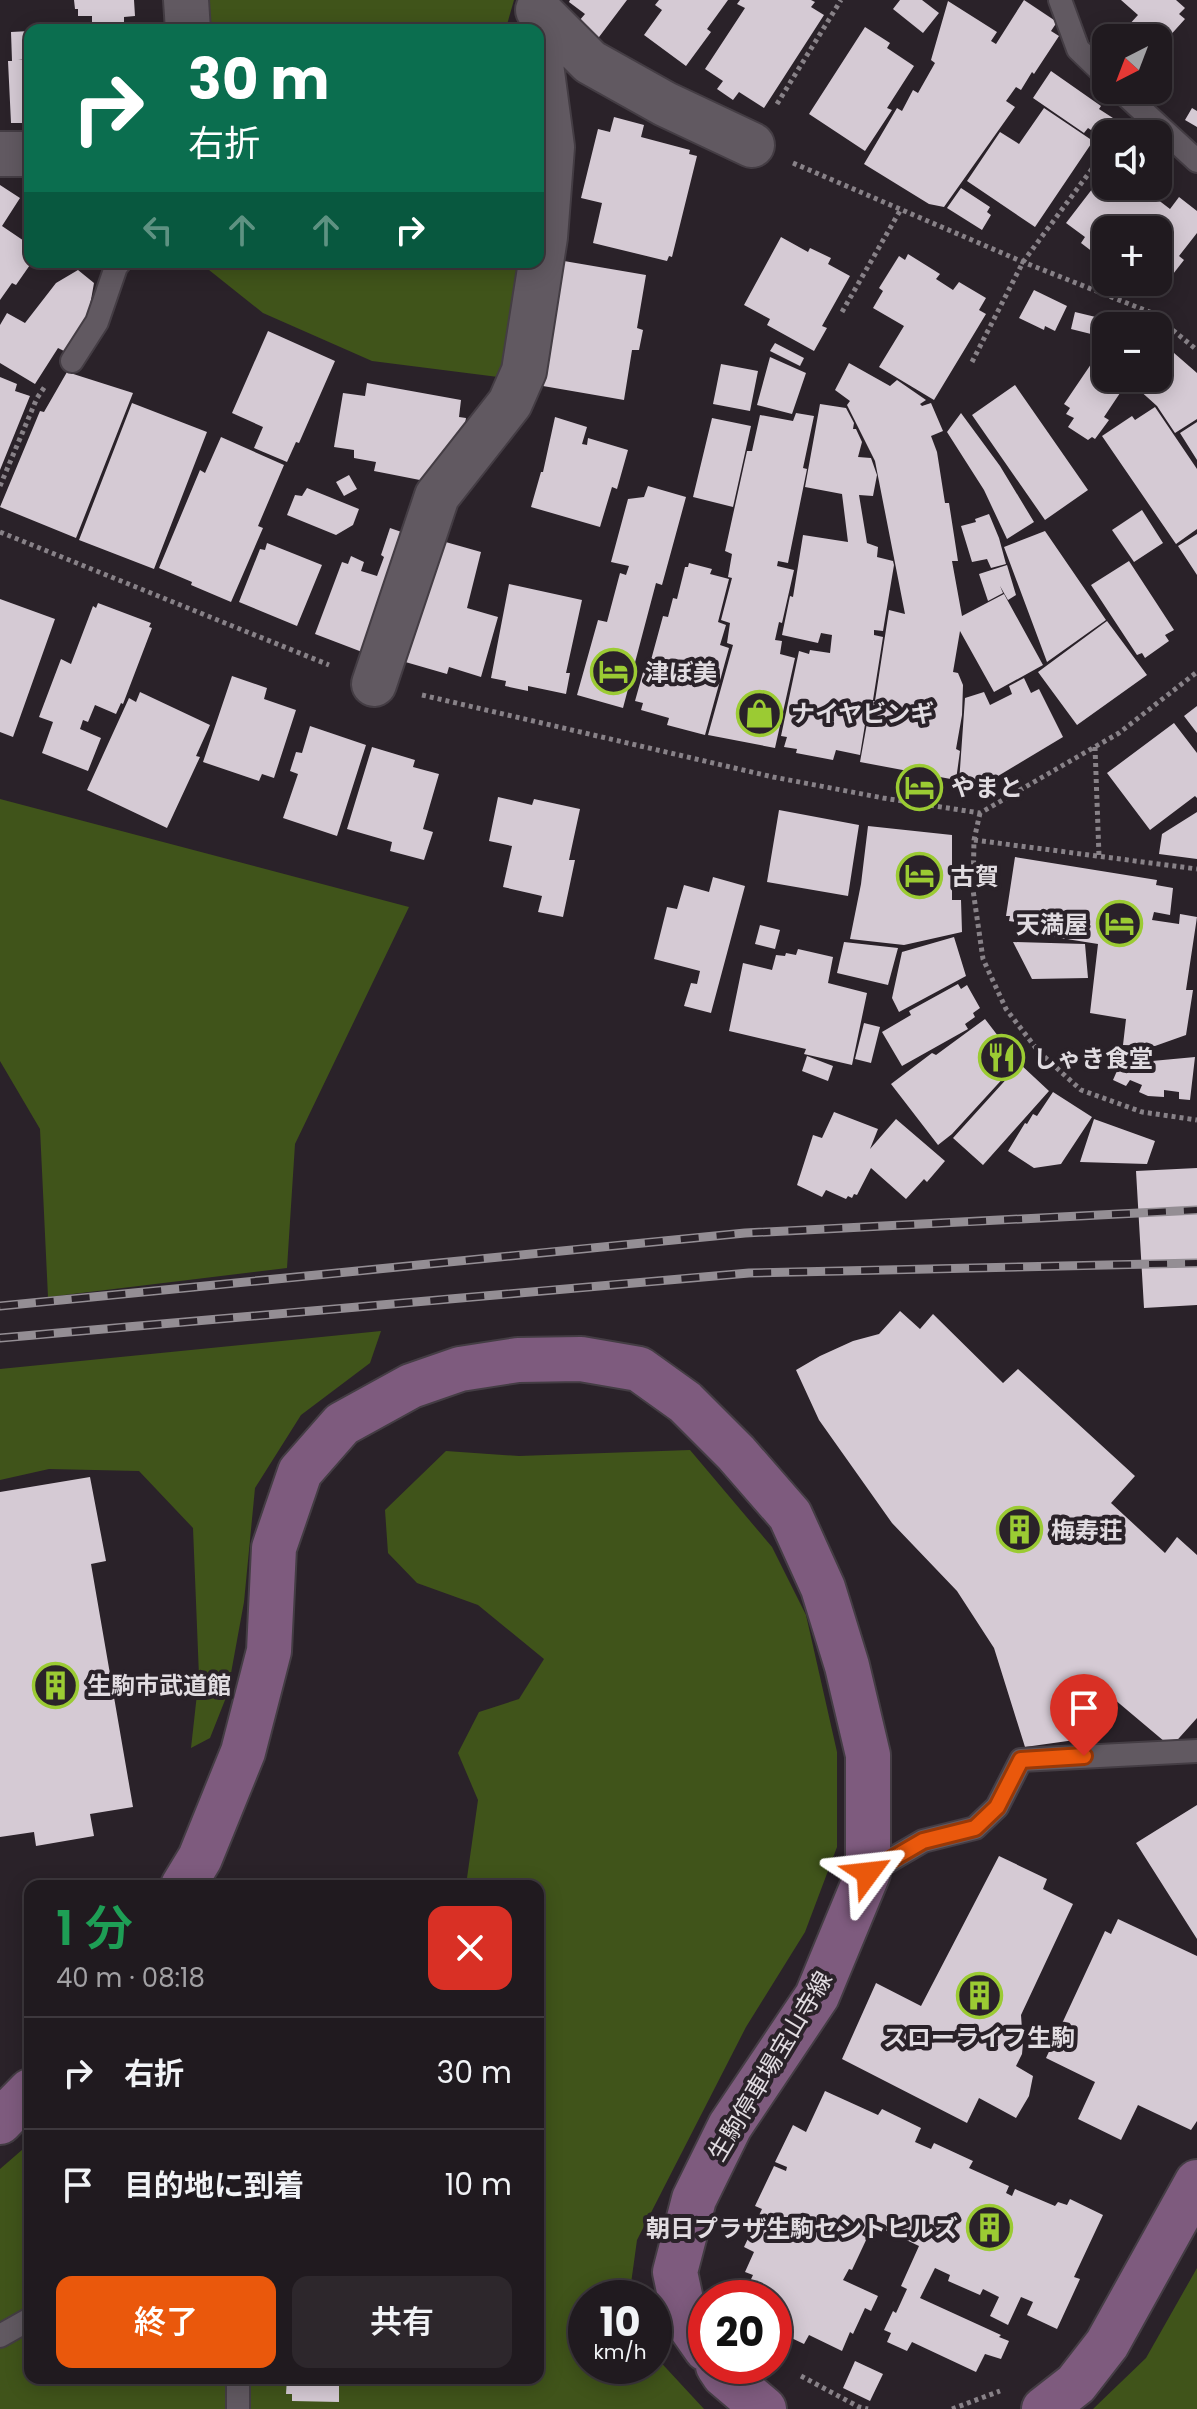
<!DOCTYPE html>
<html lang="ja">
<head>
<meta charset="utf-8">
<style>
  :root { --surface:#201a1f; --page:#2d272c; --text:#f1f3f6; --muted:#a2a1a4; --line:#3d383d; --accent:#ea580c }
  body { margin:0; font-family:Poppins,"Noto Sans JP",sans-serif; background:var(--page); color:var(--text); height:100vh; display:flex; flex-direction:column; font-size:30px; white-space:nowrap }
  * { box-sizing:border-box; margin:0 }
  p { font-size:26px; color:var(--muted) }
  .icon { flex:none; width:44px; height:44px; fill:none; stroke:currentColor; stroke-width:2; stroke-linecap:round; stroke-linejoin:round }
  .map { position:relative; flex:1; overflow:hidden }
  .details { position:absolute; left:24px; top:1880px; width:520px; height:504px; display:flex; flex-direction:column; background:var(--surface); border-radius:16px; box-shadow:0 4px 20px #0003,0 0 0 2px var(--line) }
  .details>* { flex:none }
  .banner { position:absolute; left:24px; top:24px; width:520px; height:244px; border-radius:16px; box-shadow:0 4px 20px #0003,0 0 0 2px var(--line); background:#0b6e4f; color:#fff; overflow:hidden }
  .needle { width:52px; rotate:222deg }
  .fabs { position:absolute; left:1092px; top:24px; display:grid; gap:16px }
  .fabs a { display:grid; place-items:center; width:80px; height:80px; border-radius:16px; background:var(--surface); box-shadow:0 4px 20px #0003,0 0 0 2px var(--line); font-size:40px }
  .speed { position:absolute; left:568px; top:2280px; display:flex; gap:16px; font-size:40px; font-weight:700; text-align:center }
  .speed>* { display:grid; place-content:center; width:104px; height:104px; border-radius:50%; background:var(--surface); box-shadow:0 4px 20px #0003,0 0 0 2px var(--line); line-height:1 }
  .speed small { font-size:20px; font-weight:400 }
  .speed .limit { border:12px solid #d22; background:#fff; color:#111 }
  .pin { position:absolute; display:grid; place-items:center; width:68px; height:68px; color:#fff; margin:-82px -34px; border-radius:50% 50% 50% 0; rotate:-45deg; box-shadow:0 0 8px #0007 }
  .pin .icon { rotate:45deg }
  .me { position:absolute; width:88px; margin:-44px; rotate:60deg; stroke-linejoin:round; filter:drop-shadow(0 0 6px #0008) }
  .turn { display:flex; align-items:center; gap:28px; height:168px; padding:0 32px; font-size:36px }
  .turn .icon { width:104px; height:104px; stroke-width:2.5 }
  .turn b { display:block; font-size:56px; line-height:68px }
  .lanes { display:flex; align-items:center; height:76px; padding:0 32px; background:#0003; justify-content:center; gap:40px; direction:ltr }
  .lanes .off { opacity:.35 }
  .round { display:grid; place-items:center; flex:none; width:84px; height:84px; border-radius:16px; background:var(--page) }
  .headline { display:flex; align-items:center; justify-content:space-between; height:136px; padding:0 32px }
  h1 { font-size:48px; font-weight:600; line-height:60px; color:#1e9e55 }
  .button { display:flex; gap:16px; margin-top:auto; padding:16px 32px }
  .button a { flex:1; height:92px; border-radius:16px; background:var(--accent); color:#fff; font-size:32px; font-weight:600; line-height:92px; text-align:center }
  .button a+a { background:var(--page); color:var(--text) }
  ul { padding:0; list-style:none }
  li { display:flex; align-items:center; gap:24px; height:112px; padding:0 32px; border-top:2px solid var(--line) }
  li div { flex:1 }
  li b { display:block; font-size:30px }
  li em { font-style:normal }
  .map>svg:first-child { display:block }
  .green { fill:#40541a }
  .building { fill:#d5cad4 }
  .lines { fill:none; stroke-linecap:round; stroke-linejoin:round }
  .lane-casing { stroke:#443d44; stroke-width:26 }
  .street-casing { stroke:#443d44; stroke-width:48 }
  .secondary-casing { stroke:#443d44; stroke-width:48 }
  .path { stroke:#888288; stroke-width:5; stroke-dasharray:4 4; stroke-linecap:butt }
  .lane { stroke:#615961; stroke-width:22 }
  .street { stroke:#615961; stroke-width:44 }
  .secondary { stroke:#7e5b7e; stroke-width:44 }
  .rail-casing { stroke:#948e94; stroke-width:9 }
  .rail { stroke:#2a2229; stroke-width:6; stroke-dasharray:18; stroke-linecap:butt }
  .route-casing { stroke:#983908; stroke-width:20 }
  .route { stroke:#ea580c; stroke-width:14 }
  .labels { text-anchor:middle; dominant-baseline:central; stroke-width:8; stroke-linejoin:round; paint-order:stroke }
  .poi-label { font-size:24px; font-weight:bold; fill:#e1dce1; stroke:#2a2229; text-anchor:start }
  .street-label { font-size:24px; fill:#e1dce1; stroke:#2a2229 }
</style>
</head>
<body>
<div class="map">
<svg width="1197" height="2409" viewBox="0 0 1197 2409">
  <rect width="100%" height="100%" fill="#2a2229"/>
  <path class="green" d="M204 0H514L506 28 507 30H205Z
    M199 262H531L513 379 372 361 263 313Z
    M0 799 409 907 295 1144 287 1268 48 1297 40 1129 0 1061Z
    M381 1331 370 1363 301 1415 255 1488 244 1602 227 1695 210 1738 191 1748 199 1676 193 1528 139 1471 49 1469 0 1480V1369Z
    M690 1450 772 1547 806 1615 837 1752V1847L805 1932 746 2027 637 2240 629 2298H586V2366H654V2355L704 2409H0V2169L30 2143V2378H538V1886H464L467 1878 478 1800 458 1753 479 1712 519 1699 544 1659 478 1605 417 1583 388 1553 385 1510 446 1451 519 1456Z
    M1197 2268V2409H1093L1146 2358Z"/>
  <path class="building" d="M74 0H134L135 16 124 17V24H130L129 30H92V16H78V9H75Z
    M570 0H627L596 41 579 21 585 14 569 2Z
    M659 0H728L707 29 711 32 686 66 644 35 662 10 655 5Z
    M740 0H811L815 2 811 7 824 15 764 108 739 92 733 100 717 89 723 81 705 69 745 8 737 4Z
    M900 0H922L939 13 923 33 893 9Z
    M1024 0 1057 22 1051 31 1059 36 1034 74 1032 72 1021 90 1016 87 1006 101 1015 107 944 207 929 204 864 164 897 108 902 111 913 90 918 93 935 63 931 60 948 1 997 32 991 41 996 44Z
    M1121 0H1176L1185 8 1179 14 1185 19 1158 49V38H1117L1138 15Z
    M865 27 890 43 887 48 914 66 887 108 892 110 865 151 809 114Z
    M30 31V59H18L30 60V123H11L8 61H12L11 32Z
    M1051 71 1101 106 1099 109 1113 118 1100 136 1088 128 1084 133 1033 98Z
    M1044 108 1093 141 1035 227 967 181 1000 132 1019 144Z
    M1192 108 1197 111V127L1185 120Z
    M614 117 644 125 641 137 690 150 689 154 697 156 672 257 669 256 667 261 593 243 602 203 581 198 598 129 610 132Z
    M1106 171V186H1140L1170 209 1179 197 1197 211V233L1179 256 1184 260 1159 292 1146 282H1158V230H1106V262L1081 243 1085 237 1066 223Z
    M0 185 20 198 2 226 30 245V262H32L16 285 12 283 0 300Z
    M961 188 990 207 987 212 991 215 982 230 947 208Z
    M781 237 808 252 810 248 831 258 828 264 850 276 822 326 827 328 814 351 767 325 770 319 744 305Z
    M908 254 940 274 936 279 953 290 959 282 986 298 979 310 986 314 934 400 879 367 904 326 873 308 883 291 879 288 899 256 905 260Z
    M564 261 646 275 637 328 643 330 639 350H632L624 400 543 386Z
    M78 270 94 283 89 311 82 329 66 352 58 348 35 384 0 363V325L7 313 25 323 56 283Z
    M1034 290 1067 306 1055 331 1045 326 1044 330 1019 318Z
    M1075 312 1104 319 1099 336 1071 329Z
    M268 331 335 361 299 443 296 442 287 462 254 448 263 427 232 413Z
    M1106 342V378H1130L1104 417 1109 420 1095 439 1092 437 1088 440 1068 427 1074 418 1066 414 1070 408 1064 404Z
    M775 343 804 358 800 366 770 351Z
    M1166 346 1197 373V419L1175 433 1157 406 1137 388 1147 378H1158V356Z
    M770 357 806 373 792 414 757 405Z
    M849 363 890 386 897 380 926 400 920 404 922 406 931 403 943 431 931 436 937 452 945 503H949L958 561H952L962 616 1004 594 1043 665 994 692 960 631 953 672 958 673 963 685 962 715 956 749 960 751 956 780 860 762 871 701H875L889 610 905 614 875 461 847 405 850 401 835 390Z
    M721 364 758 371 750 411 713 404Z
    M67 372 133 393 76 538 0 507 40 411 44 412Z
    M0 377 17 384 15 391 30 396 0 470Z
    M367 383 461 400 459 417 466 418 462 441 454 439 450 456 425 481 374 471 376 462 354 458V450L334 447 343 393 365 396Z
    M1015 385 1088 490 1045 520 972 415Z
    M132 403 207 432 154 569 79 540Z
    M820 404 846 408 854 423 853 429H856L862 442 858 457 871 458 877 475 873 496 859 495 867 543 878 547 877 557 893 561 894 565 883 631 874 630V635L883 637 873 700H869L860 755 836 750 833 760 796 753 797 749 784 747 787 737 781 736 799 651 809 654 810 650 830 653 832 635 821 633 818 643 782 635 790 596 793 597 803 535 848 542 842 494 805 487Z
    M1155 407 1197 469V529L1176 544 1102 436 1132 416 1135 420Z
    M796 413 814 416 803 468 807 469 788 563 778 561 777 566 794 570 782 623 779 622 775 640 782 641 780 654 795 658 775 748 708 735 733 645 727 643 730 623 721 620 732 578 728 577 732 554 725 551 747 451H752L760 415 793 421Z
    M961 413 1000 466 1034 522 1007 539 984 490 947 432Z
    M555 417 587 427 582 444 587 445 588 438 628 450 617 489 612 487 600 527 531 507 541 472H543Z
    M712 418 751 426 733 507 693 497Z
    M1197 422V460L1180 433Z
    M221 437 284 465 258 526 263 528 231 602 191 585 192 582 159 568 200 470 205 473Z
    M349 475 357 489 344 496 336 482Z
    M648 486 686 497 662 585 656 583 623 708 577 695 598 620 607 622 620 573 626 575 629 566 611 562 628 499 644 497Z
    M307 488 359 509 353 525 336 535 287 515 295 495 302 496Z
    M1142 510 1163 543 1134 562 1112 530Z
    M989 514 999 538 1006 564 991 568 987 559 972 562 961 526 976 522 975 519Z
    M390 528 413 536 370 655 315 634 342 562 348 564 351 556 364 562 361 571 377 576 384 557 381 555Z
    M1045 531 1106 620 1047 662 1004 547Z
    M1197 534V575L1178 546Z
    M435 539 481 552 467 608 498 617 481 677 449 667 447 674 395 659Z
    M267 543 322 565 297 626 239 602 260 549 265 550Z
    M1129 561 1174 630 1165 635 1169 641 1145 658 1142 653 1137 655 1091 585Z
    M689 563 712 569 710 574 729 579 718 622 726 625 720 645 729 648 705 735 667 725 669 718 641 710 643 703 635 701 644 669 648 671 663 616 668 617 673 598 677 599 685 567H688Z
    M1007 565 1016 595 1008 600 1000 586 1003 593 988 601 979 574Z
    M509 584 582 600 566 673H570L566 694 528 686V691L505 686 506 681 491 678Z
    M0 599 55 619 13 737 0 732Z
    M98 603 151 623 149 627 152 628 123 704 121 703 116 714 95 705 88 722 83 720 80 729 101 738 88 771 42 753 53 722 39 717 61 659 71 664 93 606 96 608Z
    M1107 621 1147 675 1077 725 1038 672Z
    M232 676 267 688 264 699 296 710 274 778 262 774 259 781 203 762Z
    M1024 678 1031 693 1039 689 1063 737 988 782 959 783 965 698 984 692 990 705 1012 694 1009 686Z
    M140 692 210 725 196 756 200 757 167 828 87 790 129 698 136 702Z
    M1197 706V733L1184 716Z
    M1174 723 1197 753V798L1195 796 1150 830 1107 773Z
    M310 726 366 745 337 836 283 818 298 774 290 771 296 752 302 753Z
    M372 747 415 760 413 767 439 774 423 829 433 832 424 860 390 851 392 842 347 829Z
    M498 797 532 805 534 799 580 809 569 860H575L563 917 538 912 542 896 503 887 512 846 489 841Z
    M779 810 859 825 848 896 767 882Z
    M1197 812V859L1159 854 1162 834Z
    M868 826 952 835V900H961L962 932 904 945 850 939 861 884Z
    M1015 857 1157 880 1156 885 1173 888 1170 915 1154 912 1152 920 1179 924 1180 914 1197 917 1186 990H1193L1186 1035 1155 1046 1123 1045 1126 1019 1090 1013 1098 944 1054 937 1055 929 1009 921 1010 916H1006Z
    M713 877 745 886 711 1013 684 1006 691 983 697 984 700 971 654 959 667 907 677 909 684 885 709 892Z
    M760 925 780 930 775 949 755 944Z
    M954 937 966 976 899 1012 892 998 902 952Z
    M844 942 898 948 888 985 837 973Z
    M1013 942 1085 944 1088 978 1032 979Z
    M798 949 833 957 828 983 867 993 852 1065 804 1054 806 1049 729 1031 743 963 772 970 776 955 785 956 786 953 796 955Z
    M958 984 961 989 967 985 980 1008 973 1013 975 1017 965 1024 968 1029 902 1066 882 1032 911 1015 909 1011Z
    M985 1019 1018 1062 952 1134 938 1145 891 1084 932 1053 936 1055Z
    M864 1023 880 1027 871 1063 855 1059Z
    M807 1056 833 1066 828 1081 802 1071Z
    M1195 1057 1190 1100 1179 1099V1092L1164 1090V1097L1148 1096 1139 1092 1142 1085 1130 1080 1126 1086 1113 1080 1120 1064Z
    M1020 1064 1049 1091 983 1165 953 1138Z
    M1053 1092 1092 1117 1061 1164 1034 1168 1008 1151 1025 1123 1027 1124 1033 1114 1037 1116Z
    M834 1112 878 1129 870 1149 896 1119 945 1161 927 1182 924 1179 906 1199 871 1168 857 1195 854 1194 852 1198 848 1196 846 1199 826 1190 822 1197 797 1185 813 1135 822 1138Z
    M1094 1119 1155 1141 1147 1164 1080 1162Z
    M1197 1168V1305L1144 1308 1136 1171Z
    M900 1311 920 1329 933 1314 1003 1383 1018 1369 1135 1476 1111 1503 1165 1553 1177 1537 1197 1555V1718L1171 1747 1114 1699 1089 1738 1025 1747 994 1648 957 1591 892 1523 819 1420 796 1370 820 1356 853 1341 879 1334Z
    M90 1477 106 1561 91 1564 133 1807 90 1814 94 1836 36 1846 34 1832 0 1837V1492Z
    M1197 1805V1939L1136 1843Z
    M999 1856 1047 1879 1043 1889 1073 1904 1021 2015 1023 2043 1022 2054 1016 2066 1033 2076 1029 2096 1016 2118 979 2098 967 2123 842 2059 876 1983 921 2006Z
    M1118 1919 1197 1956V2121L1191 2130 1138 2105 1121 2140 1078 2119 1095 2082 1046 2058 1105 1931 1111 1934Z
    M825 2091 878 2115 882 2109 921 2128 915 2142 931 2149 934 2143 973 2161 969 2168 1009 2186 1006 2193 1012 2196 1015 2189 1055 2206 1058 2202 1067 2205 1070 2199 1103 2215 1074 2277 1080 2279 1057 2329 1027 2315 1033 2302 1021 2297 1008 2325 990 2316 999 2297 983 2289 980 2295 948 2281 950 2275 935 2268 920 2298 1001 2335 999 2337 1009 2341 1001 2359 985 2354 976 2372 912 2342 907 2351 887 2342 891 2333 884 2330 893 2311 896 2313 907 2289 901 2286 919 2246 868 2222 862 2235 867 2238 852 2270 849 2269 843 2280 878 2296 871 2311 865 2308 853 2334 850 2332 842 2351 809 2335 804 2344 783 2334 787 2324 774 2318V2298H742L753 2275 745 2272 754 2252 744 2247 762 2209 755 2206 774 2166 786 2171 787 2167 775 2162 793 2125 806 2132Z
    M855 2361 883 2374 870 2401 843 2388Z
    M287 2378H339V2402L292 2401V2394H286Z"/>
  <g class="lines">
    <defs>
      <path id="lane" d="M1060 0 1078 49 1106 76
        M1120 90 1197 161
        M72 361 97 322 116 267 120 262
        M868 1873 923 1841 975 1828 997 1807 1021 1760 1197 1751
        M0 2336 30 2319
        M238 2378V2409"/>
      <path id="street" d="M186 0 188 30
        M538 10 590 62 665 104 752 145
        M0 154H30
        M374 684 437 496 510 403 524 371 545 237 552 147 538 42"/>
      <path id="secondary" d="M183 1886 200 1858 243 1752 269 1651 274 1548 300 1472 342 1424 411 1386 460 1369 518 1360 581 1359 639 1369 685 1402 736 1453 790 1515 823 1588 847 1666 868 1755V1873L817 1996 730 2126 694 2199 675 2272 685 2319 706 2349
        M0 2122 30 2091
        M718 2366 724 2375 764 2409
        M1044 2409 1076 2384 1107 2344 1197 2182"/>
    </defs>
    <use href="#lane" class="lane-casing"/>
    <use href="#street" class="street-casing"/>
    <use href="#secondary" class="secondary-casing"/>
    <path class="path" d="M777 104 841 0
      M793 163 1023 262 1152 313 1197 350
      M842 312 901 209
      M972 362 1023 262 1106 150
      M0 486 37 398 46 385
      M0 532 329 665
      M422 695 773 777 883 798 980 813 1119 733 1197 672
      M1095 747 1099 856
      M980 813 974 840 973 890 983 959 1006 1009 1039 1052 1081 1090 1142 1112 1197 1120
      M974 840 1197 869
      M801 2376 859 2407 868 2409
      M952 2409 1000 2391"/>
    <use href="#lane" class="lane"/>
    <use href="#street" class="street"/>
    <use href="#secondary" class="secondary"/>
    <defs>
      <path id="rail" d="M0 1306 745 1233 1197 1210
        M0 1338 749 1273 1197 1263"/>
    </defs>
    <use href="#rail" class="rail-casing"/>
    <use href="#rail" class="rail"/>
  </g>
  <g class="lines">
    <defs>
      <path id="route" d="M868 1873 923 1841 975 1828 997 1807 1021 1760 1084 1756"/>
    </defs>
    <use href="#route" class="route-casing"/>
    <use href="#route" class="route"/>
  </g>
  <defs>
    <symbol id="hotel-ring" viewBox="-11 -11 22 22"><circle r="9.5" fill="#2a2229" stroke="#9bcb33" stroke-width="1.5"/><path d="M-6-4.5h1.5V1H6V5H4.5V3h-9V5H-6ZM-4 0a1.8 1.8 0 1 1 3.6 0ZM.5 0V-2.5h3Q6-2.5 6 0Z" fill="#9bcb33"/></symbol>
    <symbol id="shop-ring" viewBox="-11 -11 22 22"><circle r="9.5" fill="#2a2229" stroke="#9bcb33" stroke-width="1.5"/><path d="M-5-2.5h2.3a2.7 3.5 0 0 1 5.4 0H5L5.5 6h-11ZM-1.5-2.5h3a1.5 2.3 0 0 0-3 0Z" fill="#9bcb33"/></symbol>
    <symbol id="restaurant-ring" viewBox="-11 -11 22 22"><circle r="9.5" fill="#2a2229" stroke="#9bcb33" stroke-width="1.5"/><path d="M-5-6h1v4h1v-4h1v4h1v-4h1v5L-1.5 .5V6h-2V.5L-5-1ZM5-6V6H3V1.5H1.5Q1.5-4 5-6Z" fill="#9bcb33"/></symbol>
    <symbol id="building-ring" viewBox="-11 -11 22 22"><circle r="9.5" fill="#2a2229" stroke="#9bcb33" stroke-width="1.5"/><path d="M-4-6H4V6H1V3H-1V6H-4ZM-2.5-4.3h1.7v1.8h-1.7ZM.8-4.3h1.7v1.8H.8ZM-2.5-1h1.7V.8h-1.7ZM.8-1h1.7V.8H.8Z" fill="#9bcb33"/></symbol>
  </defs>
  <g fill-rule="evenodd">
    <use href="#hotel-ring" x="588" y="646" width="51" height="51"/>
    <use href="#shop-ring" x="734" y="688" width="51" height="51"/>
    <use href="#hotel-ring" x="894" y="762" width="51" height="51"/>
    <use href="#hotel-ring" x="894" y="850" width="51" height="51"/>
    <use href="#hotel-ring" x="1094" y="898" width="51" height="51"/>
    <use href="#restaurant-ring" x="976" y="1032" width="51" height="51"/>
    <use href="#building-ring" x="994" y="1504" width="51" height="51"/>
    <use href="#building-ring" x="30" y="1660" width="51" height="51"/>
    <use href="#building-ring" x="954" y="1970" width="51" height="51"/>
    <use href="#building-ring" x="964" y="2202" width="51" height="51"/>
  </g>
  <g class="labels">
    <g class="poi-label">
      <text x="645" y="672">津ぼ美</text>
      <text x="791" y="713">ナイヤビンギ</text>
      <text x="951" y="787">やまと</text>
      <text x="951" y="876">古賀</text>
      <text x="1088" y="924" text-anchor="end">天満屋</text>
      <text x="1033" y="1058">しゃき食堂</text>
      <text x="1051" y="1530">梅寿荘</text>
      <text x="87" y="1685">生駒市武道館</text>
      <text x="979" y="2037" text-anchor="middle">スローライフ生駒</text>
      <text x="958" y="2228" text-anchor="end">朝日プラザ生駒セントヒルズ</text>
    </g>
    <g class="street-label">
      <text transform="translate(770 2066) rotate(-59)">生駒停車場宝山寺線</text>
    </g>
  </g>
</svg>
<div class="fabs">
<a><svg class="needle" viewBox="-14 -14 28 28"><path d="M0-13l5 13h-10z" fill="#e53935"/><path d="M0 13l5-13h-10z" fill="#a2a1a4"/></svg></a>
<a><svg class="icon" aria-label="sound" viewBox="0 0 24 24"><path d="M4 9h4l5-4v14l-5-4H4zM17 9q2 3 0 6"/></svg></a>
<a>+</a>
<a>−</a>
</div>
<div class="speed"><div>10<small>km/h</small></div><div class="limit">20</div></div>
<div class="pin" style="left:1084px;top:1756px;background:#d93025"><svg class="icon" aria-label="arrive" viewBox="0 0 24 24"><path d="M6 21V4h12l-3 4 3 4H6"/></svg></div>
<svg class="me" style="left:868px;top:1873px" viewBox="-20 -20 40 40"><path d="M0-17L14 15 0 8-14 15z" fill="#ea580c" stroke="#fff" stroke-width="4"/></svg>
<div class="banner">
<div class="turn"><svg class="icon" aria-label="right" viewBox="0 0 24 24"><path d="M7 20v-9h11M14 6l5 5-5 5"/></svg><div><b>30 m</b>右折</div></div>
<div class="lanes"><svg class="icon off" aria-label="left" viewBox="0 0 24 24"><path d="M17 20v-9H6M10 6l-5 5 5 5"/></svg><svg class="icon off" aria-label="ahead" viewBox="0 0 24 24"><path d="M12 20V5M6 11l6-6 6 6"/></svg><svg class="icon off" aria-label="ahead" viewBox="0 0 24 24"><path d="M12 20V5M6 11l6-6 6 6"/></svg><svg class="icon" aria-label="right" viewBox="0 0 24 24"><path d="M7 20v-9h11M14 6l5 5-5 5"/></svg></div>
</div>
<section class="details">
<div class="headline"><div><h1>1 分</h1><p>40 m · 08:18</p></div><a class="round" style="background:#d93025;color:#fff"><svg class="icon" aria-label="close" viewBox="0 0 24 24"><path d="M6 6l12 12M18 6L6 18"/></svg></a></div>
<ul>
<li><svg class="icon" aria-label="right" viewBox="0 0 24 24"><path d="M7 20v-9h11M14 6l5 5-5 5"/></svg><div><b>右折</b></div><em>30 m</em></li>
<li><svg class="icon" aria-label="arrive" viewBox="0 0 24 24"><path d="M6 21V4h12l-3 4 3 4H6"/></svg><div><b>目的地に到着</b></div><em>10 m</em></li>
</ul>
<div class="button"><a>終了</a><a>共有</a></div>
</section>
</div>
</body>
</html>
